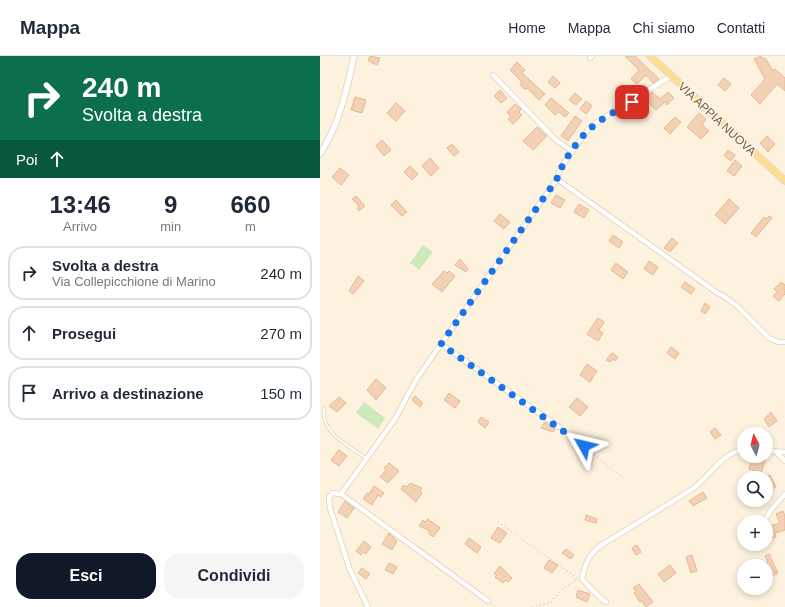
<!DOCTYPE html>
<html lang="it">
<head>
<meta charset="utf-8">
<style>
  :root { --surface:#fff; --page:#f6f6f7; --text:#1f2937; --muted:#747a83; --line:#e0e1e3; --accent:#111827 }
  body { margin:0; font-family:Arial,sans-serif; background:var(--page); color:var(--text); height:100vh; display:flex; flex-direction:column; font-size:15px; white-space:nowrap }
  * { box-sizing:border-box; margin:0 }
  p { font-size:13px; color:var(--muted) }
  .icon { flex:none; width:22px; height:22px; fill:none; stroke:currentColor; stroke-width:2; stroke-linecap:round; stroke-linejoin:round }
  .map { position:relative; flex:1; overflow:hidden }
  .drawer { display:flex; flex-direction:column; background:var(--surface); width:320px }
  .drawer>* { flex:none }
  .top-card { background:#0b6e4f; color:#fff; overflow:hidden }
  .needle { width:26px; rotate:353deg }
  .fabs { position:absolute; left:417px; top:371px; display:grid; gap:8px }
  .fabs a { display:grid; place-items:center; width:36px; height:36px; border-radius:50%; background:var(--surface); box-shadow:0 2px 6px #0003; font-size:20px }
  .pin { position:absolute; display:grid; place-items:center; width:34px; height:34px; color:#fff; margin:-17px; border-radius:8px; box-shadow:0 2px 6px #0006 }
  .me { position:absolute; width:44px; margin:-22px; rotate:307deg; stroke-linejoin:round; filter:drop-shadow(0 0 3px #0008) }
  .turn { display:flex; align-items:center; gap:14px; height:84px; padding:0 16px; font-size:18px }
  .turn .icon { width:52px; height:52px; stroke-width:2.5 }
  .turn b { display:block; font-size:28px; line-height:34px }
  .then { display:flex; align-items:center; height:38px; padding:0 16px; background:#0003; gap:8px; font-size:15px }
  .eta { display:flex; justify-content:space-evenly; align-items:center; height:68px; text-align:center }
  .eta b { font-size:24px; font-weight:600; line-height:28px }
  .primary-button { display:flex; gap:8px; margin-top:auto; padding:8px 16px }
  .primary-button a { flex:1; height:46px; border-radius:16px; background:var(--accent); color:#fff; font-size:16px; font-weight:600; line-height:46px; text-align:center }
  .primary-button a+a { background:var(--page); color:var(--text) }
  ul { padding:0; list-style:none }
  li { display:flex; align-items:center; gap:12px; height:54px; margin:0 8px 6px; padding:0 8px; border:2px solid var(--line); border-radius:16px }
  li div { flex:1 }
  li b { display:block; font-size:15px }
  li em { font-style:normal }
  header { display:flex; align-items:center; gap:24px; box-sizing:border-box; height:56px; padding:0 20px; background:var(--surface); border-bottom:1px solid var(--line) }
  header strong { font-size:19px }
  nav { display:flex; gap:22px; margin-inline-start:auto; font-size:14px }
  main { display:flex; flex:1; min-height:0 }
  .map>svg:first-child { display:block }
  .green { fill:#cdeabd }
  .building { fill:#f3d1b5; stroke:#e6b895 }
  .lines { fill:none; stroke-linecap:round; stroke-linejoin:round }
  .service-casing { stroke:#e1ceba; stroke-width:3.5 }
  .minor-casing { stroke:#e1ceba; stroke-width:6 }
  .tertiary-casing { stroke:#e1ceba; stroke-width:7 }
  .primary-casing { stroke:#ddd7d3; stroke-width:8 }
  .path { stroke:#d7b499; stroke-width:1; stroke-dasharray:1 3; stroke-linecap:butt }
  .service { stroke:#fff; stroke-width:2 }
  .minor { stroke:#fff; stroke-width:4.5 }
  .tertiary { stroke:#fff; stroke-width:5.5 }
  .primary { stroke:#ffdc94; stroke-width:7 }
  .route { stroke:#1a73e8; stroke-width:7; stroke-dasharray:0 12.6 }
  .labels { text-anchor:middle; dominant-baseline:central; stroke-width:3.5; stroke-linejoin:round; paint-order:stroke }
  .street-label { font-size:12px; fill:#735846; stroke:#fff6e5 }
</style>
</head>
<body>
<header>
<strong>Mappa</strong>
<nav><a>Home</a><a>Mappa</a><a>Chi siamo</a><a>Contatti</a></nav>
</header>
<main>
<section class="drawer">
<div class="top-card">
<div class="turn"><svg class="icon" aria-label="right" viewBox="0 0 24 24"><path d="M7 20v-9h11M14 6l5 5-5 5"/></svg><div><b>240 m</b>Svolta a destra</div></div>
<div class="then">Poi<svg class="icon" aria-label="ahead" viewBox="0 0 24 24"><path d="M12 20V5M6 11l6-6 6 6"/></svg></div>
</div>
<div class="eta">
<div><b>13:46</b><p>Arrivo</p></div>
<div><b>9</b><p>min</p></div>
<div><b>660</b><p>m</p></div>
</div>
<ul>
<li><svg class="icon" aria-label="right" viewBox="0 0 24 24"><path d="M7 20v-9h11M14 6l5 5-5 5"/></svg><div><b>Svolta a destra</b><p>Via Collepicchione di Marino</p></div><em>240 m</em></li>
<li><svg class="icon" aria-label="ahead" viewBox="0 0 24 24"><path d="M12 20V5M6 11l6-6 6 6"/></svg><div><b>Prosegui</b></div><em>270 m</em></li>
<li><svg class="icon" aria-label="arrive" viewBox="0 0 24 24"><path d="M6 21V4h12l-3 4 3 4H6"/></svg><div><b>Arrivo a destinazione</b></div><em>150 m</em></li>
</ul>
<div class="primary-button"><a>Esci</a><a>Condividi</a></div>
</section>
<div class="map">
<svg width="465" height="551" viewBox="0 0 465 551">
  <rect width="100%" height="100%" fill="#fdf2de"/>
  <path class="green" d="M103 189 113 196 99 214 90 207Z
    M44 346 65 362 58 373 36 357Z"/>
  <path class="building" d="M50 0 60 2 57 9 48 5Z
    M305 0H315L339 23 333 27 326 19 317 28 311 23 319 14Z
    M441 0 442 3 445 2 453 15 455 13 465 22V35L457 28 440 48 431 39 445 23 434 3Z
    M197 6 205 14 202 17 225 38 219 44 207 32 205 34 200 28 202 26 190 14Z
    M233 20 240 27 235 32 228 26Z
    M404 22 411 28 405 35 398 29Z
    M180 34 187 42 181 47 174 40Z
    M332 36 340 43 348 36 354 42 347 49 345 46 336 54 325 43Z
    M255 37 262 43 256 49 249 44Z
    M35 41 46 44 42 57 31 54Z
    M231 42 249 57 245 61 239 56 235 59 225 49Z
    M266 45 272 50 266 58 260 53Z
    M76 47 85 55 76 65 67 57Z
    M195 48 201 53 199 56 202 59 193 68 188 63 191 61 187 56Z
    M379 57 386 63 382 69 389 75 381 83 367 71Z
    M255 60 262 65 248 85 241 80Z
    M355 61 361 66 350 78 344 72Z
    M217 71 227 80 213 94 203 85Z
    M447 80 455 88 448 96 440 87Z
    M62 84 71 94 64 100 56 90Z
    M132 88 139 96 134 100 127 92Z
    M408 94 415 99 411 105 404 100Z
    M110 102 119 112 111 120 102 110Z
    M415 104 422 110 414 120 407 115Z
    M90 110 98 118 92 124 84 116Z
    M20 112 29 119 21 129 12 121Z
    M236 139 245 144 240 152 231 147Z
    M36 140 45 150 39 155 37 152 39 150 32 143Z
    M409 143 419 152 405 168 395 159Z
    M76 144 87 156 82 160 71 149Z
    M259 148 269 154 264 162 254 156Z
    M180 158 190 166 184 173 174 165Z
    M449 160 452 162 436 181 431 177 444 161 446 163Z
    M293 179 303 186 299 192 289 185Z
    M352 182 358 187 350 196 344 192Z
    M140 203 148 213 146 216 135 209Z
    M329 205 338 211 333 219 324 213Z
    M296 207 308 216 303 223 291 214Z
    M124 215 127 217 129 215 135 220 122 236 112 228Z
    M38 220 44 225 33 238 29 235Z
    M365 226 375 233 371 238 361 231Z
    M461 226 465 229V238L459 245 453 240 457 236 454 233Z
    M385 247 390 251 385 258 381 255Z
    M278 262 284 266 279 274 283 277 278 285 267 278Z
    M351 291 359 297 355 303 347 297Z
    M292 297 298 301 295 305 293 303 290 306 286 304Z
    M267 308 277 315 270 326 260 319Z
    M56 323 66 332 56 344 47 334Z
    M129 337 140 345 135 352 124 344Z
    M95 340 103 347 100 351 92 344Z
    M19 341 26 347 17 356 9 350Z
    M257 342 268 351 260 360 249 351Z
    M451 356 457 365 449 371 444 363Z
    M161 361 169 366 165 372 158 366Z
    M225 366 235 373 233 376 221 372Z
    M395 372 401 379 395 383 390 376Z
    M19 394 27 400 19 410 11 404Z
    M433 400 446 402 441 417 429 413Z
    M69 407 79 415 68 427 60 421 66 414 64 412Z
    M450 419 456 431 446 436V421Z
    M90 427 102 432 100 435 102 437 96 446 81 433 84 429 87 431Z
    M54 430 64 437 61 441 58 439 52 449 43 443 47 437 49 438Z
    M383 436 387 442 373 450 369 445Z
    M25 445 34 452 27 462 18 456Z
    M463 455 465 460V474L455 477 456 481 450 483 446 471 460 467 456 458Z
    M266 459 277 463 276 467 265 464Z
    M108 463 120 472 113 481 108 477 110 475 99 470 103 464 105 466Z
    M178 471 187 477 180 487 171 482Z
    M69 477 77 485 72 494 62 488Z
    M149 482 161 491 157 497 145 488Z
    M44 485 51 491 46 498 43 496 41 499 36 495Z
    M317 489 321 496 316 499 312 492Z
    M246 493 254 499 251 503 242 497Z
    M449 498 458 517 446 523V516L448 515 445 508 448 506 445 500Z
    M372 499 377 515 371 517 366 501Z
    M229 504 238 509 232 517 224 512Z
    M69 507 77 511 73 518 65 514Z
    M350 509 356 517 344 526 338 518Z
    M180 510 192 522 188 526 186 524 183 527 175 521 177 519 174 518Z
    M42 512 50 518 46 523 38 517Z
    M319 528 333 546 326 551 322 545 320 546 314 537 316 535 313 532Z
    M258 534 270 538 267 546 256 541Z"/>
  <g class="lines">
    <defs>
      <path id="service" d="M4 352C0 377 29 390 46 402"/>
      <path id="minor" d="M270 2 272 0
        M173 19 236 84 252 95
        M237 123 399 238
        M402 239 416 249 449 282 458 286H465
        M121 288 239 371
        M446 395 465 396
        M457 397 465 405
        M21 438 75 363 96 324 121 288 237 123 239 115 252 95 271 70 351 20
        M444 466 451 454 465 438
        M286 546C283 545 262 524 262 522 265 508 269 499 280 490L371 434C390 421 400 398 424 393
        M48 551 30 514 10 452 9 442 12 437 21 438 168 545"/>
      <path id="tertiary" d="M0 98C19 69 27 33 34 0"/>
      <path id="primary" d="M330 0 465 125"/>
    </defs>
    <use href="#service" class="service-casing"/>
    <use href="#minor" class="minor-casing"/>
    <use href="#tertiary" class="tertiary-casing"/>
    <use href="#primary" class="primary-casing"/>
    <path class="path" d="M243 374 308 426
      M178 466 257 522
      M171 547 178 551
      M212 551 231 546 244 532 258 523"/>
    <use href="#service" class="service"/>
    <use href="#minor" class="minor"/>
    <use href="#tertiary" class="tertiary"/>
    <use href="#primary" class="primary"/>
  </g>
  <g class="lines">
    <path class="route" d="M264 390 121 288 237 123C239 114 244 108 248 100 268 69 280 64 312 46"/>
  </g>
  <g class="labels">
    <g class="street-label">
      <text transform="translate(397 63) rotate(43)">VIA APPIA NUOVA</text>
    </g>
  </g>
</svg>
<div class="fabs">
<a><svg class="needle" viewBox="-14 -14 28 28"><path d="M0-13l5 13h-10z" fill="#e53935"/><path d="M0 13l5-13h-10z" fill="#747a83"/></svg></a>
<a><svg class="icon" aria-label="search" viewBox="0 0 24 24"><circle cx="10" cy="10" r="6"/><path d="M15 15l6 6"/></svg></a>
<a>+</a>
<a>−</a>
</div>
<div class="pin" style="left:312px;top:46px;background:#d93025"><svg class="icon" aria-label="arrive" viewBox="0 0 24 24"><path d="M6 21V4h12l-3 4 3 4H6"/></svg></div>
<svg class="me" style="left:264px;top:390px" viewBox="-20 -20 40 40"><path d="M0-17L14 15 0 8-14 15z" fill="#1a73e8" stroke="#fff" stroke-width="4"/></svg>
</div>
</main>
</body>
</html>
